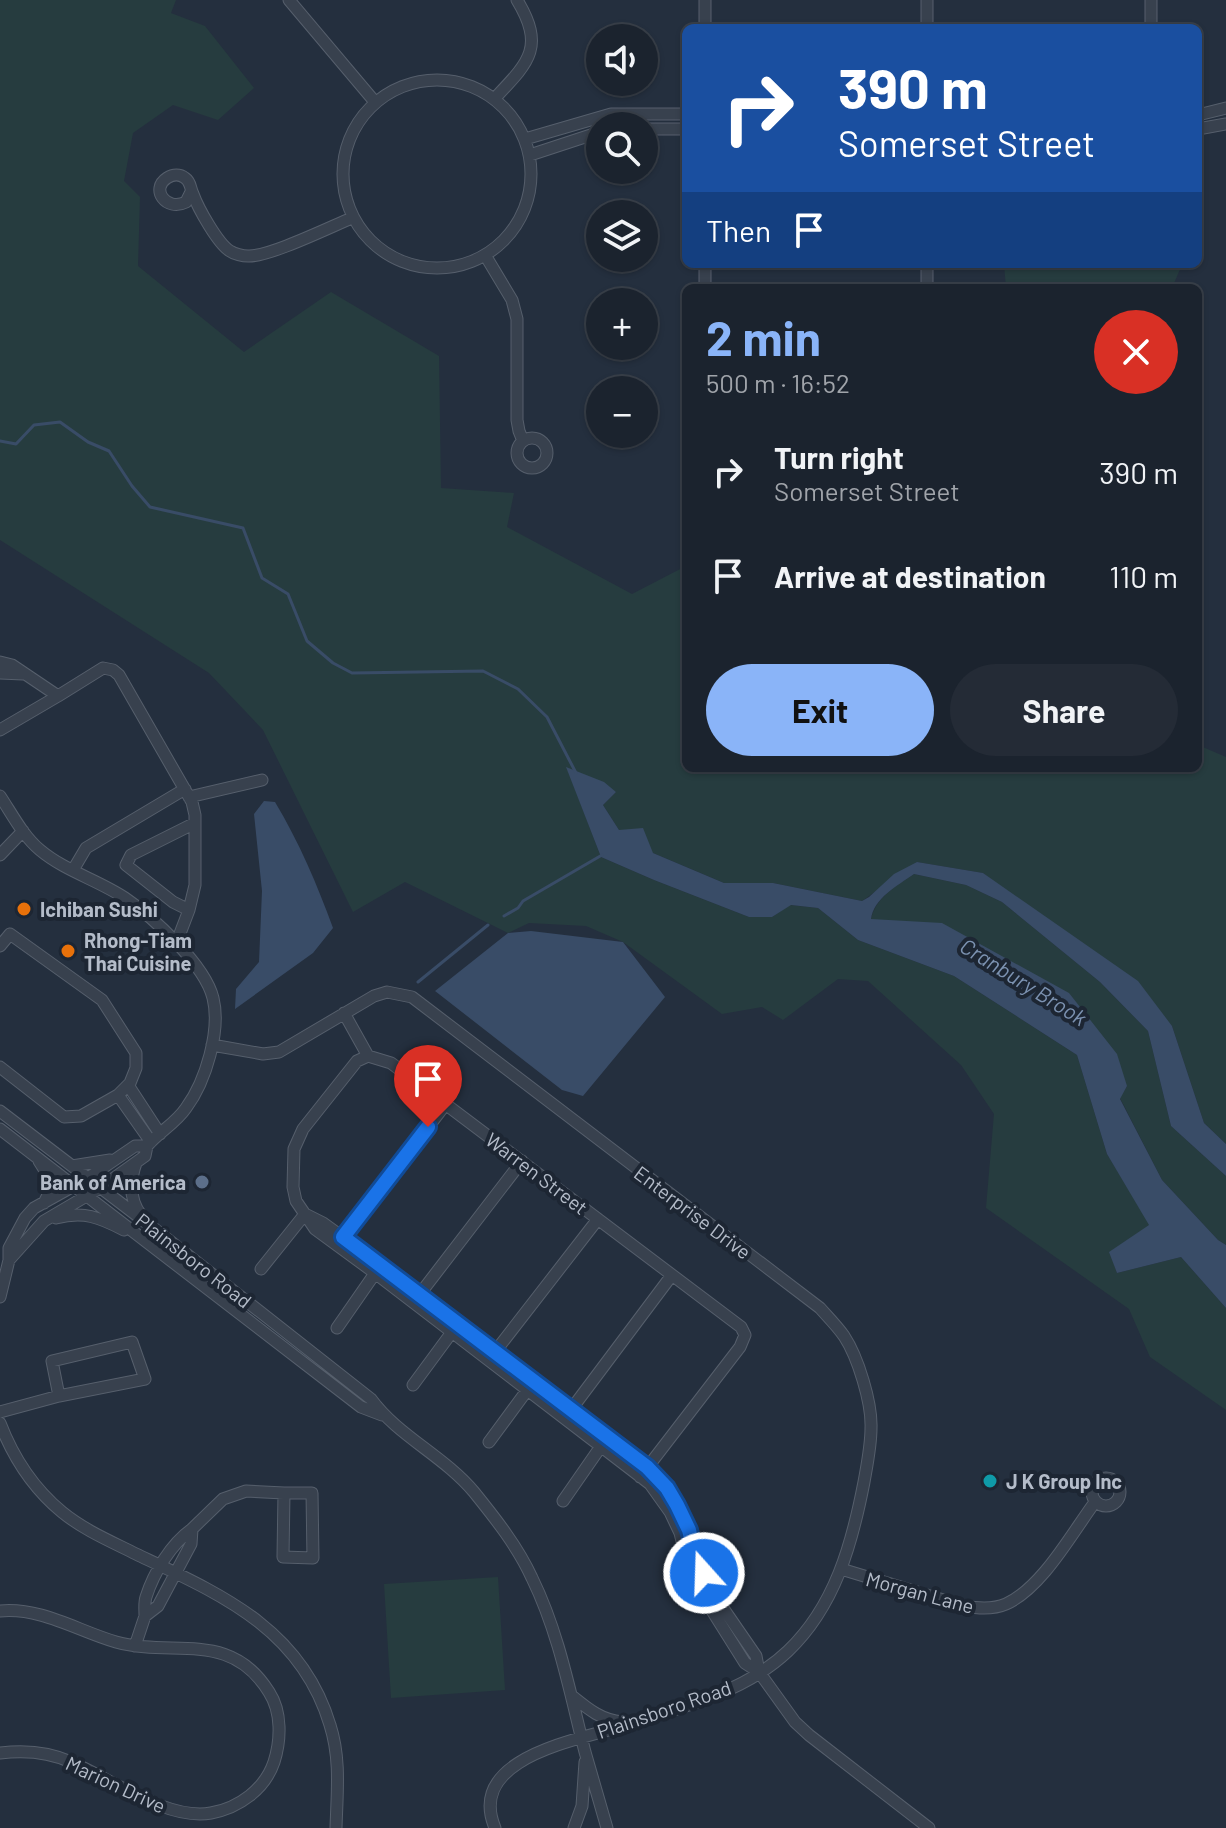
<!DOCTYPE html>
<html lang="en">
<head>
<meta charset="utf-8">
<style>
  :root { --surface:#1b232e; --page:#242b36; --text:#f1f3f6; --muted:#a0a4aa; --line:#39404a; --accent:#8ab4f8 }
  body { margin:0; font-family:Barlow,sans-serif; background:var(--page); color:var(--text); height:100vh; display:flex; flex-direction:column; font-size:30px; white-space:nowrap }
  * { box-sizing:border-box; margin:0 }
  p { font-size:26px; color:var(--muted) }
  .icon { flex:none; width:44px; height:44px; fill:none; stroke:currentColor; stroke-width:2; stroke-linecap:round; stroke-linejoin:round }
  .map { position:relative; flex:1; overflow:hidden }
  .sheet { position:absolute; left:682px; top:284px; width:520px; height:488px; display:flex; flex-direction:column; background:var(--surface); border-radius:12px; box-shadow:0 2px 6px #0004,0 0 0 2px var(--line) }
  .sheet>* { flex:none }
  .top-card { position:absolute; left:682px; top:24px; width:520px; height:244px; border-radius:12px; box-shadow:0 2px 6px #0004,0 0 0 2px var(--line); background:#1a4fa0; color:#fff; overflow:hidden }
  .tools { position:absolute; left:586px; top:24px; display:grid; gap:16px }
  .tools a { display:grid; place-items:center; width:72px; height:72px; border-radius:50%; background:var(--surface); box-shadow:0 2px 6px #0004,0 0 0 2px var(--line); font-size:40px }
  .pin { position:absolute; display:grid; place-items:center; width:68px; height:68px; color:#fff; margin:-82px -34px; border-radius:50% 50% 50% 0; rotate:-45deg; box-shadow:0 0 8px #0007 }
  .pin .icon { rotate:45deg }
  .me { position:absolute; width:88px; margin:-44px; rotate:340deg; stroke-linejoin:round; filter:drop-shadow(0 0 6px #0008) }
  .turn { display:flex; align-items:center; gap:28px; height:168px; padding:0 24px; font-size:36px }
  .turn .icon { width:104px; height:104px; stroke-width:2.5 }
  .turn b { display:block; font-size:56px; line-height:68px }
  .then { display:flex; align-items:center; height:76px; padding:0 24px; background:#0003; gap:16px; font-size:30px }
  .round { display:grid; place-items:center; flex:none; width:84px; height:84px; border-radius:42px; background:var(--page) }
  .head { display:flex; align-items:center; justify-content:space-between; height:136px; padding:0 24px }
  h1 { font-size:48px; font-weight:700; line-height:60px; color:var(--accent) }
  .primary-button { display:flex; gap:16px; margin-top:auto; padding:16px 24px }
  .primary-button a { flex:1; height:92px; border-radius:48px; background:var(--accent); color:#111; font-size:32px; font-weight:700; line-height:92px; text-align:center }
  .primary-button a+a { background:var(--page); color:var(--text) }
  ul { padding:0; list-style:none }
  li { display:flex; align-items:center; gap:24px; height:104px; padding:0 24px }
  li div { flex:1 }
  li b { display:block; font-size:30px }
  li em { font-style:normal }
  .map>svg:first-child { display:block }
  .green { fill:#263c3f }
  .water { fill:#394c67 }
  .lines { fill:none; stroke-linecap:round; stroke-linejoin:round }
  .stream { stroke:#394c67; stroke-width:3 }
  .minor-casing { stroke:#565f6c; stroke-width:13 }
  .minor { stroke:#38414e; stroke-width:11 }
  .route-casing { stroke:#114b97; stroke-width:20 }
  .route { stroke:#1a73e8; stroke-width:14 }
  .food-dot { fill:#e8710a; stroke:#1d2633; stroke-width:3 }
  .service-dot { fill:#5c6f8a; stroke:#1d2633; stroke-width:3 }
  .culture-dot { fill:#0f9aa8; stroke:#1d2633; stroke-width:3 }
  .labels { text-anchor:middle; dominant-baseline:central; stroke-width:8; stroke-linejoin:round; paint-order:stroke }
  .poi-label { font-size:20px; font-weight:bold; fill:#b4bcc9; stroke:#1d2633; text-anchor:start }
  .street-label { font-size:20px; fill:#b4bcc9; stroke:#1d2633 }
  .water-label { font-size:22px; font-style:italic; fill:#7c92b1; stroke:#1d2633 }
</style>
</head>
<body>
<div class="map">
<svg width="1226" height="1828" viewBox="0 0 1226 1828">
  <rect width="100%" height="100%" fill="#242f3e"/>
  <path class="green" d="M0 0H176L171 13 205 26 254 88 218 120 173 105 133 133 124 181 140 197 138 266 244 352 331 292 439 356 441 488 514 493 507 527 632 594 686 566V768H1198V745L1226 757V1144L1204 1123 1172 1026 983 873 917 862 862 901 773 883H724L653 853 619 830 603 805 616 792 567 768 601 857 654 880 749 917H772L790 905 818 908 858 940 954 976 1077 1055 1107 1154 1150 1225 1110 1252 1117 1273 1181 1257 1226 1308V1410L1150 1357 1129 1309 986 1208 994 1114 961 1065 868 981 838 979 783 1020 762 1007 722 1014 623 942 586 926 529 923 508 933 405 882 353 912 263 730 209 673 0 540Z
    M1004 264H1172L1181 267 1172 288H1006Z
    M914 874 966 885 1002 902 1100 982 1148 1031 1171 1126 1226 1176V1245L1218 1240 1162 1180 1120 1098 1127 1086 871 919C876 897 896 886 914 874Z
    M498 1577 505 1690 391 1698 384 1584Z"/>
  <path class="water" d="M566 767 604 782 616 792 603 805 619 830 643 828 653 853 724 883H773L862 901 869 897 894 874 917 862 983 873 1138 981 1172 1026 1204 1123 1226 1144V1176L1171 1126 1148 1031 1100 982 1002 902 966 885 914 874C897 886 874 898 871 919L942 923 1069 993 1117 1054 1127 1086 1120 1099 1162 1180 1218 1240 1226 1245V1308L1181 1257 1117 1273 1109 1252 1149 1225 1107 1154 1077 1055 954 976 858 940 818 908 791 905 772 917H749L654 880 601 857Z
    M264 801 275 802C299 842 317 884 333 928L313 953 235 1009 236 989 259 962 262 891 254 814Z
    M531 931 623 942 665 997 583 1096 562 1090 435 991 508 933Z"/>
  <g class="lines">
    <path class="stream" d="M0 441 16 444 34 425 60 422 88 442 109 451 132 486 150 507 243 528 262 578 288 594 307 641 333 663 352 673 483 671 518 689 547 717 576 773
      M504 916 518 908 523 901 602 855
      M418 982 488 925"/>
    <defs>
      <path id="minor" d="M289 0 375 102
        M705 28V0
        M927 28V0
        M1151 28V0
        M343 174a94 94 0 1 1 188 0a94 94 0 1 1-188 0Z
        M494 99C528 63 546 48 517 0
        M1198 115 1226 108
        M644 129H686
        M1198 129 1226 124
        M525 139 611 114H686
        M530 155 600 132
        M191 192 186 202C166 212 150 189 167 178 173 174 180 174 185 178 191 182 190 188 193 194 198 208 218 244 230 251 234 254 243 256 248 256 269 257 330 227 352 218
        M485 255 512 300 517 319V420L519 431 523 441
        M705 264V288
        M927 264V288
        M517 453a15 15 0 1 1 30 0a15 15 0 1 1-30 0Z
        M0 662 12 665 58 696 103 668 113 670 119 675 192 802 195 815V885L189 910 176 944
        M0 673 23 674
        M0 730 58 696
        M0 796C12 814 23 836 40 850 65 871 98 880 125 898 153 917 205 965 213 998 221 1030 206 1081 186 1108 176 1123 159 1132 147 1146L145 1156 100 1188 44 1221 9 1260
        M189 797 262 780
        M0 855 23 831
        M73 870 86 848 185 789
        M189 910 173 902 126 865 131 855 195 823
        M0 946 10 934 102 1000 136 1053V1068L130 1083 118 1095 81 1116 64 1117 0 1067
        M344 1013 368 1056 391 1063 741 1327 745 1335 740 1347 640 1477
        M212 1045 263 1054 279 1052 374 996 387 992 412 997 820 1308C828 1317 837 1326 844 1336 858 1357 872 1403 871 1428 871 1446 867 1465 864 1482 852 1544 835 1606 788 1651 768 1670 741 1685 716 1695 682 1709 646 1718 612 1729 568 1742 467 1761 495 1828
        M368 1056 357 1061 303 1129 294 1149 293 1187 296 1201 315 1229 375 1273 650 1484 670 1512 680 1533 687 1562 696 1585 745 1663 759 1672 795 1722 809 1735 929 1828
        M128 1085 160 1134
        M118 1095 151 1142
        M0 1111 152 1227 371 1399C398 1436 444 1456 474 1492 495 1518 518 1547 532 1578 559 1633 570 1693 585 1752 592 1777 600 1803 607 1828
        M0 1129 361 1407 382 1415
        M39 1161 51 1180 49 1193 44 1203
        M136 1163C130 1180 129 1199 141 1215
        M72 1166 110 1160
        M305 1214 323 1223 381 1265 495 1351 657 1477 667 1488 689 1530 694 1551 714 1595 756 1656 759 1672
        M56 1218C84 1211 99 1217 124 1230
        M340 1242 445 1105
        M261 1269 305 1214
        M0 1297 9 1260V1248L25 1218 34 1208 88 1178 135 1146H147
        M416 1299 522 1161
        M337 1328 378 1269
        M132 1342 145 1379 59 1396 52 1361Z
        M491 1357 598 1219
        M413 1385 455 1328
        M0 1412 59 1396
        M567 1415 672 1275
        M0 1423C13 1457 33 1488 62 1512 84 1530 110 1541 136 1554 220 1594 301 1628 330 1725 341 1759 337 1793 336 1828
        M489 1442 531 1385
        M1092 1492a14 14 0 1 1 28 0a14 14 0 1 1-28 0Z
        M284 1493H312L313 1558 283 1557Z
        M563 1501 604 1442
        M192 1529 191 1544 158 1606 145 1616C145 1609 144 1603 146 1597 154 1572 171 1544 192 1529Z
        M192 1529 223 1499 246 1491 284 1493
        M841 1569 963 1606C976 1608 992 1610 1006 1604 1042 1588 1072 1533 1095 1502
        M0 1611C41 1607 78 1631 116 1642 174 1658 230 1629 269 1692 282 1712 281 1740 274 1762 265 1789 239 1808 211 1813 168 1821 111 1779 71 1762 49 1752 24 1750 0 1753
        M135 1646 145 1616
        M572 1696C588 1709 601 1720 622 1722
        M574 1828 582 1806 585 1762"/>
    </defs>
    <use href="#minor" class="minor-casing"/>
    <use href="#minor" class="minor"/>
  </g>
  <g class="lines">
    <defs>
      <path id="route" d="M428 1127 343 1237 647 1467 667 1488 677 1505 689 1530 694 1551 704 1573"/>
    </defs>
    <use href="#route" class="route-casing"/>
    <use href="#route" class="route"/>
  </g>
  <g class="food-dot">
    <circle cx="24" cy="909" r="8"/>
    <circle cx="68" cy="951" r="8"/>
  </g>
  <circle class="service-dot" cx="202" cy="1182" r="8"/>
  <circle class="culture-dot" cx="990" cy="1481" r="8"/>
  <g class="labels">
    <g class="poi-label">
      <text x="40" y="909">Ichiban Sushi</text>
      <text x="84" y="940">Rhong-Tiam<tspan x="84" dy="23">Thai Cuisine</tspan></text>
      <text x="186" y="1182" text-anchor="end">Bank of America</text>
      <text x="1006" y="1481">J K Group Inc</text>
    </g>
    <g class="street-label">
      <text transform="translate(537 1173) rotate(37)">Warren Street</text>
      <text transform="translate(693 1212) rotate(37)">Enterprise Drive</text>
      <text transform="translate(194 1260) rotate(38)">Plainsboro Road</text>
      <text transform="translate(920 1592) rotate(15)">Morgan Lane</text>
      <text transform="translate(664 1709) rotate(-19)">Plainsboro Road</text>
      <text transform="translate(116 1784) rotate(25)">Marion Drive</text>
    </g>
    <g class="water-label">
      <text transform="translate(1024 981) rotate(32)">Cranbury Brook</text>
    </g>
  </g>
</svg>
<div class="tools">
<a><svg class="icon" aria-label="sound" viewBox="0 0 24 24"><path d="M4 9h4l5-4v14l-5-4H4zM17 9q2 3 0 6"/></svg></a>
<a><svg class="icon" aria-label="search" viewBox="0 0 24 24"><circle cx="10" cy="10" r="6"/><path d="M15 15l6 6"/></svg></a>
<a><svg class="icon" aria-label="layers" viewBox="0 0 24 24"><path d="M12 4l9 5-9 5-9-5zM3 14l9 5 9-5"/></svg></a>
<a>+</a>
<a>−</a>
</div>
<div class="pin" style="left:428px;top:1127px;background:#d93025"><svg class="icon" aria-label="arrive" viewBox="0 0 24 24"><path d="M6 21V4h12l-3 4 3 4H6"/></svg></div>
<svg class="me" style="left:704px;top:1573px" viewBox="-20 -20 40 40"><circle r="17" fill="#1a73e8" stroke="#fff" stroke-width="3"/><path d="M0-11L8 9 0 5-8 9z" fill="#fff"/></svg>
<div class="top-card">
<div class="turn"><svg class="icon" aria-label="right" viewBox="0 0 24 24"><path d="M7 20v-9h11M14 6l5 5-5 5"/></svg><div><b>390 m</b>Somerset Street</div></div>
<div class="then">Then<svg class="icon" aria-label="arrive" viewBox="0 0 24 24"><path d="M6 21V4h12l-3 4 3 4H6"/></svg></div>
</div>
<section class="sheet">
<div class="head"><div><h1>2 min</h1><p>500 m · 16:52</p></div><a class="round" style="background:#d93025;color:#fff"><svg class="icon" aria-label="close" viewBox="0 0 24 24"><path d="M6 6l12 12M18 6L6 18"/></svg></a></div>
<ul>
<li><svg class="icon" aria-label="right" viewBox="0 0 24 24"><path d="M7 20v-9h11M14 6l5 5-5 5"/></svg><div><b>Turn right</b><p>Somerset Street</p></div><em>390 m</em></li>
<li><svg class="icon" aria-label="arrive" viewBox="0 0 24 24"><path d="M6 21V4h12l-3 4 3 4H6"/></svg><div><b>Arrive at destination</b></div><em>110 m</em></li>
</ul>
<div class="primary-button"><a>Exit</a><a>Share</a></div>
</section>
</div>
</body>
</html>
